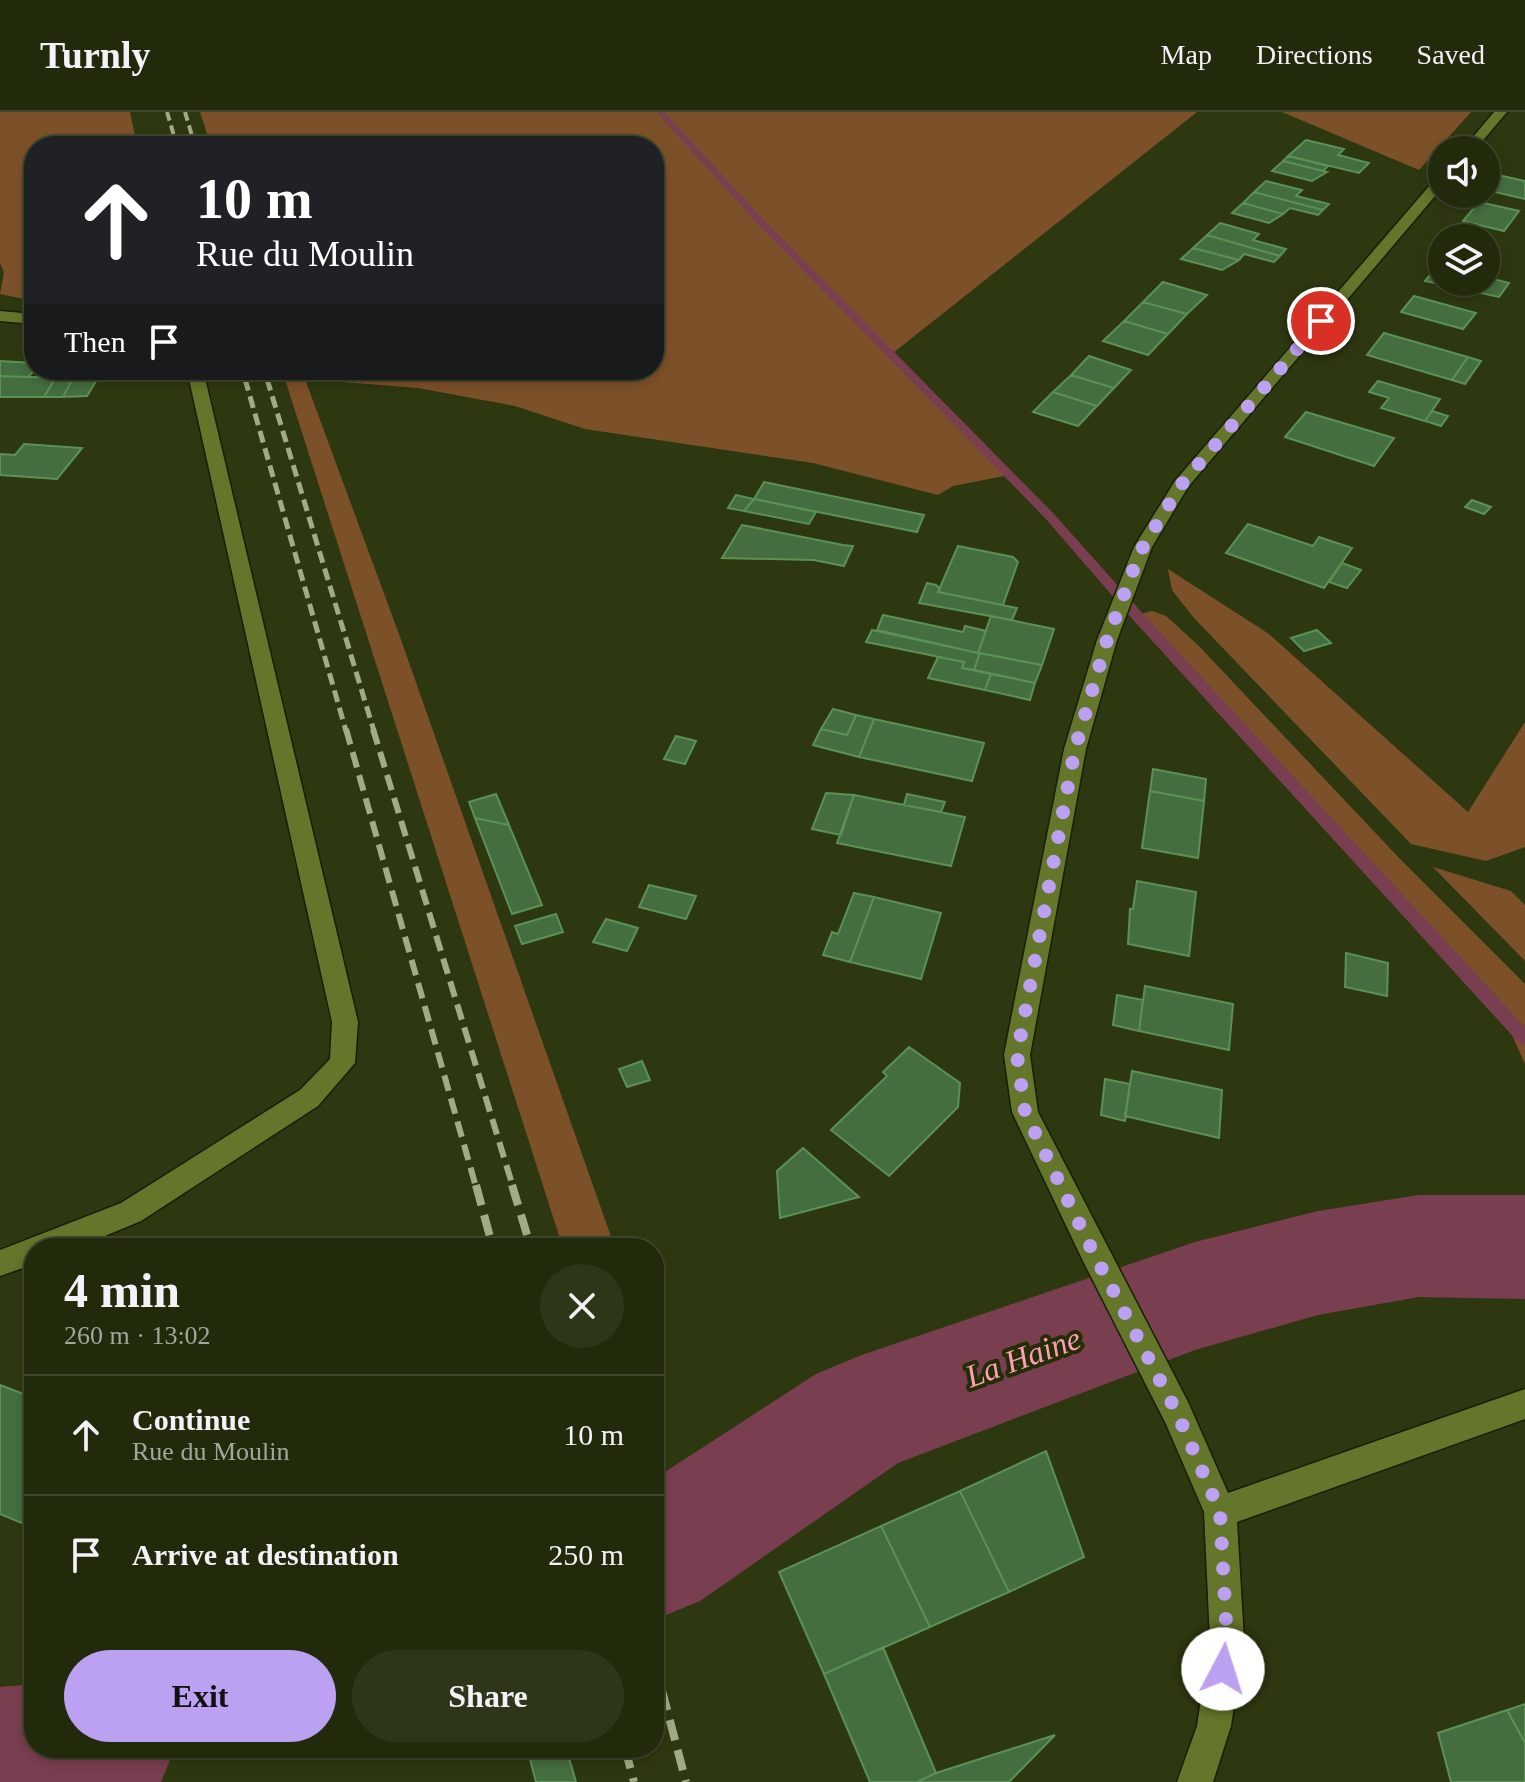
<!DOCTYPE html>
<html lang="en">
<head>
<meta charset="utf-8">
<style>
  :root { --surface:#222a0c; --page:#2e361a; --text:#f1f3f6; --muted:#a2a79d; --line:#3f462d; --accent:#bca0f2 }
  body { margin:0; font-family:Georgia,serif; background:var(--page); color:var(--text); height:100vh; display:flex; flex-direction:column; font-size:30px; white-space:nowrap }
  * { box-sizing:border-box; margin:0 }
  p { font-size:26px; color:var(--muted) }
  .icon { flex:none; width:44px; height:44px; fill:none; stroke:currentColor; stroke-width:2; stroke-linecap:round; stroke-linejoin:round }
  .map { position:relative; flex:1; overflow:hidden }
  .side { position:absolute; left:24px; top:1126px; width:640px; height:520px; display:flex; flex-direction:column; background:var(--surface); border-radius:32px; box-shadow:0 4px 12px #0003,0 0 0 2px var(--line) }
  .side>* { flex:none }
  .hud { position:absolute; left:24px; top:24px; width:640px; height:244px; border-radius:32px; box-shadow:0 4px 12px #0003,0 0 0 2px var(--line); background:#202124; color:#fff; overflow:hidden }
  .buttons { position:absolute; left:1428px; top:24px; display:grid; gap:16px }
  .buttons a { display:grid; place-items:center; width:72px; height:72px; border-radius:50%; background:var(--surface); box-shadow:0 4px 12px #0003,0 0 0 2px var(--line); font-size:40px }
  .pin { position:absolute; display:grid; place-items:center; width:68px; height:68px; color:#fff; margin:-34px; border:4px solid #fff; border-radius:50%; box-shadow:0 2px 8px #0007 }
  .me { position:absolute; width:88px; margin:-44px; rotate:5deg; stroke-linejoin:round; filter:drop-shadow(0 0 6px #0008) }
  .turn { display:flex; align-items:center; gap:28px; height:168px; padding:0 40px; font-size:36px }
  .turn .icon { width:104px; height:104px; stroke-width:2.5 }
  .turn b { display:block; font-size:56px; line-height:68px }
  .then { display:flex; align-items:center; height:76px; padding:0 40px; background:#0003; gap:16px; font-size:30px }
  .round { display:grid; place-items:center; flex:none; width:84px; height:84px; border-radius:42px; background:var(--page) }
  .summary { display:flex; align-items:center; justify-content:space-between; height:136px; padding:0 40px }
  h1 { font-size:48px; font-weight:800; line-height:60px }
  .button { display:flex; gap:16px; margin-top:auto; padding:16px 40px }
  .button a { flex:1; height:92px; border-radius:48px; background:var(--accent); color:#111; font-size:32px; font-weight:800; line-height:92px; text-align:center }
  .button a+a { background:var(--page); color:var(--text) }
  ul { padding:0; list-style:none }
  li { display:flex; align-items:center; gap:24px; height:120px; padding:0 40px; border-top:2px solid var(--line) }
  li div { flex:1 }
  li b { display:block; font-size:30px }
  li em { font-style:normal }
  header { display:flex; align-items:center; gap:48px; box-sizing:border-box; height:112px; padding:0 40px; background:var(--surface); border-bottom:2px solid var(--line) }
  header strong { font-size:38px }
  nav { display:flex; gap:44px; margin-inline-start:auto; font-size:28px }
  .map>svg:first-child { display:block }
  .green { fill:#7c5129 }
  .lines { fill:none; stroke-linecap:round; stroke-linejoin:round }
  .stream { fill:#793e50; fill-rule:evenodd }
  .river { fill:#793e50; fill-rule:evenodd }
  .building { fill:#446e40; stroke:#5c9156; stroke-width:2 }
  .minor-casing { stroke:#181e07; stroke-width:3 }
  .minor { fill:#63762a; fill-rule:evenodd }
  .rail-far3 { stroke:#a1ac86; stroke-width:4; stroke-dasharray:9 5; stroke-linecap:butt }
  .rail-far2 { stroke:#a1ac86; stroke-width:5; stroke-dasharray:12 6; stroke-linecap:butt }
  .rail-far1 { stroke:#a1ac86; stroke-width:6; stroke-dasharray:16 8; stroke-linecap:butt }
  .rail { stroke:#a1ac86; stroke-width:8; stroke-dasharray:21 10; stroke-linecap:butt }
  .route { stroke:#bca0f2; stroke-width:14; stroke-dasharray:0 25.2 }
  .labels { text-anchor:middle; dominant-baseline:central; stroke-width:8; stroke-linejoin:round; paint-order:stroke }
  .near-water-label { font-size:32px; font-style:italic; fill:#fc9eb8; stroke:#242e05 }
</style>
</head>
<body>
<header>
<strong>Turnly</strong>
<nav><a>Map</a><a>Directions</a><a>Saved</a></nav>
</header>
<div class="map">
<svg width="1525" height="1670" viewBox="0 0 1525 1670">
  <rect width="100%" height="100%" fill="#2e3810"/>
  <path class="green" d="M0 0H130L137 34H34V189L0 182 4 160 0 151Z
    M200 0H1197L893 241 1009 363 953 374 938 383 813 351 585 317 515 294 418 276 305 267 400 525 615 1136H563L282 258H654V34H211Z
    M1282 0H1471L1419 58Z
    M1168 457 1269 522 1468 700 1525 610V735L1486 749 1411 732 1194 506 1172 478Z
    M1152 499 1166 504 1197 532 1401 748 1525 872V952L1504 905 1140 507 1141 502Z
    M1433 755 1511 779 1525 793V849Z"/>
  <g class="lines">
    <path class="stream" d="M656 0H664L762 106 1053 401 1145 504 1525 915V933L1519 931 1135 510 1045 406 756 110Z"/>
    <path class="river" d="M1419 1083H1525V1187L1419 1185 1318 1203 1195 1238 898 1351 700 1489 654 1508V1367L816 1262 859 1244 1195 1130 1318 1099Z
      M34 1572V1636H175L161 1670H0V1575Z"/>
  </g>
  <path class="building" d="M1306 28 1344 37 1338 43 1369 51 1359 61 1288 44Z
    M1288 44 1328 54 1323 59 1283 49Z
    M1283 49 1327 60 1312 69 1272 59Z
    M1498 63 1525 69V87L1486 78Z
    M1266 69 1302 78 1296 84 1329 92 1323 98 1254 80Z
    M1254 80 1323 98 1318 103 1290 96 1283 102 1243 91Z
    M1479 90 1519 99 1504 119 1463 109Z
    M1243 91 1283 102 1269 111 1232 101Z
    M1220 111 1259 122 1253 128 1286 137 1280 144 1207 123Z
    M1207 123 1280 144 1274 150 1244 142 1239 148 1193 136Z
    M1193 136 1239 148 1222 158 1181 147Z
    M1442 149V170H1486V165L1509 171 1499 185 1425 169Z
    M1163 170 1207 183 1187 202 1143 190Z
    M1414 184 1476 201 1463 217 1401 200Z
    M1143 190 1187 202 1168 222 1124 209Z
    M1124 209 1168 222 1148 243 1103 229Z
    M1384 221 1468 245 1452 268 1367 243Z
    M1089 244 1131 258 1114 276 1071 263Z
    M1468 245 1481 249 1465 272 1452 268Z
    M0 249 34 251 35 258 28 265 0 264Z
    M1071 263 1114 276 1097 294 1053 280Z
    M0 264 28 265H56L44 285H0Z
    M56 265 73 266 63 285H44Z
    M73 266H98L87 284 63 285Z
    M1378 269 1440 287 1425 309 1381 296 1389 286 1369 280Z
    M1053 280 1097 294 1078 314 1033 300Z
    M1432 299 1448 304 1441 314 1425 309Z
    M1306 300 1394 326 1374 354 1285 325Z
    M24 332 82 336 57 367 0 363V342L15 343Z
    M764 370 924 403 917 420 754 387Z
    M736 383 754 387 744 399 728 396Z
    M754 387 816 400 809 412 744 399Z
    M1472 388 1491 395 1484 402 1465 395Z
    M1248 412 1313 434 1319 425 1352 436 1324 476 1226 441Z
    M742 413 843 433 853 434 844 454 814 448 722 446Z
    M958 434 1013 445 1018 450 1003 493 938 480Z
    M1342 451 1361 458 1347 476 1329 470Z
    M927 471 936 473 940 477 938 480 1017 496 1012 508 919 491Z
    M883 503 963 520 965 514 986 519 978 541 877 518Z
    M991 504 1054 517 1042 553 978 541Z
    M872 518 978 541H980L974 558 962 556 964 550 866 530Z
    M1317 518 1331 531 1304 539 1291 526Z
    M980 541 1042 553 1035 571 974 558Z
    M938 545 964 550 962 556 991 562 985 578 928 566Z
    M991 562 1035 571 1030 588 985 578Z
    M833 597 856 603 847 623 821 617Z
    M856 603 874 607 859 645 813 633 821 617 847 623Z
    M874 607 984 631 972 669 859 645Z
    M676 624 696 629 685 652 664 647Z
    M1153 657 1206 667 1204 689 1150 679Z
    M1150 679 1204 689 1198 746 1142 736Z
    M826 681 854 683 841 723 812 717Z
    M496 682 509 713 475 706 469 690Z
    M907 682 945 690 941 700 904 693Z
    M854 683 965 705 951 754 837 731Z
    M475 706 509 713 542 793 512 802Z
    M1137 769 1196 780 1189 844 1128 832 1130 797H1133Z
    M649 773 696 784 686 807 639 795Z
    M854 781 874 785 850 850 823 843 832 820 838 822Z
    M874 785 941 801 921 867 850 850Z
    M556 802 563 820 522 832 515 814Z
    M606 807 638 816 627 839 593 830Z
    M1346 841 1388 851 1387 884 1345 875Z
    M1145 874 1233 892 1229 938 1139 919Z
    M1117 883 1143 888 1139 919 1113 913Z
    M909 935 960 971 958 995 889 1064 831 1018 887 964 883 960Z
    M642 949 650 968 627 975 619 957Z
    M1132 959 1222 978 1219 1026 1125 1004Z
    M1105 967 1130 972 1125 1009 1101 1003Z
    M803 1036 859 1085 780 1106 777 1059Z
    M420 1126 421 1136H381V1135Z
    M0 1273 34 1286V1416L0 1402Z
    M1046 1339 1084 1445 1009 1480 960 1379Z
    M960 1379 1009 1480 930 1515 881 1414Z
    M881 1414 930 1515 824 1562 779 1460Z
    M883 1535 936 1661 917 1670H870L824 1562Z
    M1525 1592V1631L1507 1598Z
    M1507 1598 1525 1631V1670H1451L1438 1621Z
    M1055 1623 1009 1670H917L936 1661Z
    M527 1636H566L576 1670H536Z"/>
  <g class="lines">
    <defs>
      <path id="minor" d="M1494 0H1507L1475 38H1462Z
        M1442 64V76L1188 375 1152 435 1117 528 1086 637 1030 943 1038 1000 1188 1290 1228 1381 1525 1277V1307L1237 1410 1244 1528 1231 1614 1213 1670H1177L1197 1614 1210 1528 1204 1400 1166 1312 1083 1149 1012 1000 1004 943 1064 637 1097 528 1134 435 1175 369 1437 65Z
        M0 199 34 202V212L0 209Z
        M187 258H203L358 910 355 951 318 994 141 1109 76 1136H34V1152L0 1164V1138L121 1091 300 978 330 947 332 910Z"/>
    </defs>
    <use href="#minor" class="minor-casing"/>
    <use href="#minor" class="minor"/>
    <path class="rail-far3" d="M167 0 177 34
      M185 0 195 34
      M242 258 245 269
      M264 258 267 269"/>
    <path class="rail-far2" d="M245 267 346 619
      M267 267 374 619"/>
    <path class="rail-far1" d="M346 617 476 1075
      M373 617 513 1075"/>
    <path class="rail" d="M476 1073 493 1136
      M512 1073 531 1136
      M654 1548 686 1670
      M625 1636 634 1670"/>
  </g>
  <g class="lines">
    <path class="route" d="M1223 1557 1227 1528 1220 1400 1177 1301 1093 1140 1025 1000 1017 943 1075 637 1107 528 1132 461 1143 435 1181 373 1321 209"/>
  </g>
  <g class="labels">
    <g class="near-water-label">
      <text transform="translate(1023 1245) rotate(-20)">La Haine</text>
    </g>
  </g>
</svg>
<div class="buttons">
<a><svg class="icon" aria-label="sound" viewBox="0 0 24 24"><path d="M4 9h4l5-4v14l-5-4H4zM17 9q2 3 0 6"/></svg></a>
<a><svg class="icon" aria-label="layers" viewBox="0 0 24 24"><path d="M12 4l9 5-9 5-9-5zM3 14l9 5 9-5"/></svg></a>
</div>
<div class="pin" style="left:1321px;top:209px;background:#d93025"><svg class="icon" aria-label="arrive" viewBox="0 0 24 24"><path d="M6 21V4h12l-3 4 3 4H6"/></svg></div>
<svg class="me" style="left:1223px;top:1557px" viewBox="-20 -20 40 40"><circle r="19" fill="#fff"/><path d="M0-13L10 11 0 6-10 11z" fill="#bca0f2"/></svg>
<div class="hud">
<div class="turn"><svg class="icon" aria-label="ahead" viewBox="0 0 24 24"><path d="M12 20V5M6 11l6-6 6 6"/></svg><div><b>10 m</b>Rue du Moulin</div></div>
<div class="then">Then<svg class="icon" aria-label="arrive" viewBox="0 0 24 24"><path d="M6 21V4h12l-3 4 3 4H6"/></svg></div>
</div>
<section class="side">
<div class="summary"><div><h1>4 min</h1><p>260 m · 13:02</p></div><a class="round"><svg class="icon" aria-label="close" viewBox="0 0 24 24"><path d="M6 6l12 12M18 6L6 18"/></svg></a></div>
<ul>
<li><svg class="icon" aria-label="ahead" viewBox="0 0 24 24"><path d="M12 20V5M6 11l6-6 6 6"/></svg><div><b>Continue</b><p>Rue du Moulin</p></div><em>10 m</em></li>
<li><svg class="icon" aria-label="arrive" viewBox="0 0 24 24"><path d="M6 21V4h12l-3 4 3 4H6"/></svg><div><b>Arrive at destination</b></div><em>250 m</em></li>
</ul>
<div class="button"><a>Exit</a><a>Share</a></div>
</section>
</div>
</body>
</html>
